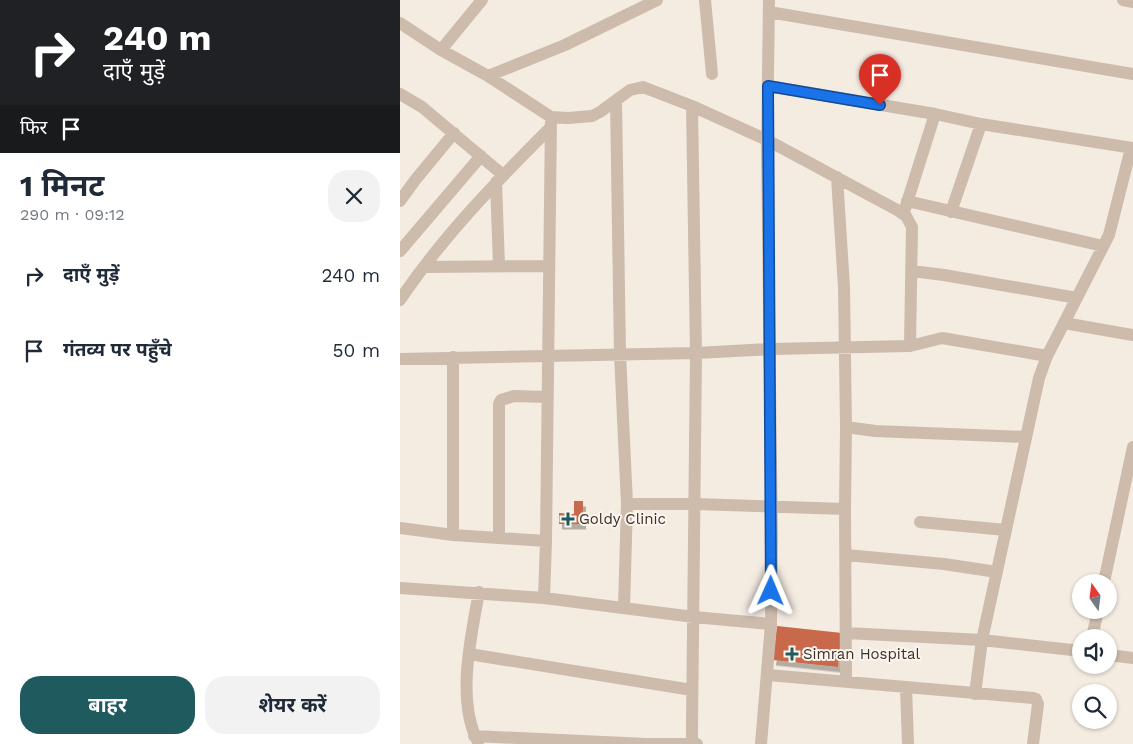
<!DOCTYPE html>
<html lang="hi">
<head>
<meta charset="utf-8">
<style>
  :root { --surface:#fff; --page:#f2f2f3; --text:#1f2937; --muted:#747a83; --accent:#1f5a5e }
  body { margin:0; font-family:"Work Sans","Noto Sans Devanagari",sans-serif; background:var(--page); color:var(--text); height:100vh; display:flex; flex-direction:column; font-size:19px; white-space:nowrap }
  * { box-sizing:border-box; margin:0 }
  p { font-size:16px; color:var(--muted) }
  .icon { flex:none; width:28px; height:28px; fill:none; stroke:currentColor; stroke-width:2; stroke-linecap:round; stroke-linejoin:round }
  .map { position:relative; flex:1; overflow:hidden }
  .details { display:flex; flex-direction:column; background:var(--surface); width:400px }
  .details>* { flex:none }
  .guide { background:#202124; color:#fff; overflow:hidden }
  .needle { width:32px; rotate:346deg }
  .buttons { position:absolute; left:672px; top:574px; display:grid; gap:10px }
  .buttons a { display:grid; place-items:center; width:45px; height:45px; border-radius:50%; background:var(--surface); box-shadow:0 1px 4px #0004; font-size:25px }
  .pin { position:absolute; display:grid; place-items:center; width:42px; height:42px; color:#fff; margin:-51px -21px; border-radius:50% 50% 50% 0; rotate:-45deg; box-shadow:0 0 5px #0007 }
  .pin .icon { rotate:45deg }
  .me { position:absolute; width:55px; margin:-28px; rotate:1deg; stroke-linejoin:round; filter:drop-shadow(0 0 4px #0008) }
  .turn { display:flex; align-items:center; gap:18px; height:105px; padding:0 20px; font-size:22px }
  .turn .icon { width:65px; height:65px; stroke-width:2.5 }
  .turn b { display:block; font-size:35px; line-height:42px }
  .then { display:flex; align-items:center; height:48px; padding:0 20px; background:#0003; gap:10px; font-size:19px }
  .round { display:grid; place-items:center; flex:none; width:52px; height:52px; border-radius:20px; background:var(--page) }
  .headline { display:flex; align-items:center; justify-content:space-between; height:85px; padding:0 20px }
  h1 { font-size:30px; font-weight:700; line-height:38px }
  .primary-button { display:flex; gap:10px; margin-top:auto; padding:10px 20px }
  .primary-button a { flex:1; height:58px; border-radius:20px; background:var(--accent); color:#fff; font-size:20px; font-weight:700; line-height:58px; text-align:center }
  .primary-button a+a { background:var(--page); color:var(--text) }
  ul { padding:0; list-style:none }
  li { display:flex; align-items:center; gap:15px; height:75px; padding:0 20px }
  li div { flex:1 }
  li b { display:block; font-size:19px }
  li em { font-style:normal }
  main { display:flex; flex:1; min-height:0 }
  .map>svg:first-child { display:block }
  .building { fill:#c8694b; filter:url(#shadow) }
  .lines { fill:none; stroke-linecap:round; stroke-linejoin:round }
  .street { stroke:#cdbbac; stroke-width:12 }
  .route-casing { stroke:#114b97; stroke-width:12 }
  .route { stroke:#1a73e8; stroke-width:9 }
  .poi-dot { fill:#1f5a5e; stroke:#fbf5ee; stroke-width:2 }
  .labels { text-anchor:middle; dominant-baseline:central; stroke-width:4; stroke-linejoin:round; paint-order:stroke }
  .poi-label { font-size:15px; fill:#3b302b; stroke:#fbf5ee; text-anchor:start }
</style>
</head>
<body>
<main>
<section class="details">
<div class="guide">
<div class="turn"><svg class="icon" aria-label="right" viewBox="0 0 24 24"><path d="M7 20v-9h11M14 6l5 5-5 5"/></svg><div><b>240 m</b>दाएँ मुड़ें</div></div>
<div class="then">फिर<svg class="icon" aria-label="arrive" viewBox="0 0 24 24"><path d="M6 21V4h12l-3 4 3 4H6"/></svg></div>
</div>
<div class="headline"><div><h1>1 मिनट</h1><p>290 m · 09:12</p></div><a class="round"><svg class="icon" aria-label="close" viewBox="0 0 24 24"><path d="M6 6l12 12M18 6L6 18"/></svg></a></div>
<ul>
<li><svg class="icon" aria-label="right" viewBox="0 0 24 24"><path d="M7 20v-9h11M14 6l5 5-5 5"/></svg><div><b>दाएँ मुड़ें</b></div><em>240 m</em></li>
<li><svg class="icon" aria-label="arrive" viewBox="0 0 24 24"><path d="M6 21V4h12l-3 4 3 4H6"/></svg><div><b>गंतव्य पर पहुँचे</b></div><em>50 m</em></li>
</ul>
<div class="primary-button"><a>बाहर</a><a>शेयर करें</a></div>
</section>
<div class="map">
<svg width="733" height="744" viewBox="0 0 733 744">
  <defs>
    <filter id="shadow"><feDropShadow dx="3" dy="5.5" stdDeviation="0" flood-color="#0004"/></filter>
  </defs>
  <rect width="100%" height="100%" fill="#f4ebe1"/>
  <path class="building" d="M174 501H183V524H159V513L174 514Z
    M377 626 442 633 438 667 373 660Z"/>
  <g class="lines">
    <path class="street" d="M305 0 312 74
      M723 0 733 2
      M369 12 733 74
      M0 23 41 50 88 76 151 117 168 118 192 116 200 112 230 90 243 87 292 106 367 140 499 211 506 216 512 227 510 346
      M41 50 82 0
      M88 76 165 45 257 0
      M368 86 535 114 581 124 733 148
      M0 94 22 107 103 175
      M216 101 220 354 227 504 224 608
      M292 106 296 353 292 726V744H297
      M731 148 709 235 664 323 733 335
      M437 177 444 287 446 427
      M96 182 99 266
      M0 201 16 179 54 133
      M507 201 703 246
      M505 209 535 114
      M551 212 581 124
      M0 251 81 156
      M25 267 149 266
      M512 271 544 275 677 298
      M0 300C43 236 96 182 150 128
      M664 323 647 356 639 378 582 640 681 651
      M53 357V535
      M0 359 296 353 371 349 510 346 542 338 647 356
      M227 504H295L445 509
      M520 522 606 530
      M0 528 53 535 146 541
      M99 538V404L101 400 114 396 147 397
      M446 555 544 564 597 572
      M704 582 733 447
      M0 588 144 598 294 617 371 624
      M144 598 146 541 151 117
      M446 633 582 640 575 694
      M692 638 698 610
      M69 654 292 690
      M709 655 733 658
      M368 675 633 698 636 699 638 704 633 744
      M446 682 445 509 446 427 475 431 626 437
      M506 687 508 744
      M74 736 246 744H292
      M78 742C56 700 71 637 79 592
      M361 744 371 624 372 542 367 150 369 0"/>
  </g>
  <g class="lines">
    <defs>
      <path id="route" d="M371 591 368 86 480 105"/>
    </defs>
    <use href="#route" class="route-casing"/>
    <use href="#route" class="route"/>
  </g>
  <g class="poi-dot">
    <path d="M165.5 511.5h5v5h5v5h-5v5h-5v-5h-5v-5h5z"/>
    <path d="M389.5 646.5h5v5h5v5h-5v5h-5v-5h-5v-5h5z"/>
  </g>
  <g class="labels">
    <g class="poi-label">
      <text x="179" y="519">Goldy Clinic</text>
      <text x="403" y="654">Simran Hospital</text>
    </g>
  </g>
</svg>
<div class="buttons">
<a><svg class="needle" viewBox="-14 -14 28 28"><path d="M0-13l5 13h-10z" fill="#e53935"/><path d="M0 13l5-13h-10z" fill="#747a83"/></svg></a>
<a><svg class="icon" aria-label="sound" viewBox="0 0 24 24"><path d="M4 9h4l5-4v14l-5-4H4zM17 9q2 3 0 6"/></svg></a>
<a><svg class="icon" aria-label="search" viewBox="0 0 24 24"><circle cx="10" cy="10" r="6"/><path d="M15 15l6 6"/></svg></a>
</div>
<div class="pin" style="left:480px;top:105px;background:#d93025"><svg class="icon" aria-label="arrive" viewBox="0 0 24 24"><path d="M6 21V4h12l-3 4 3 4H6"/></svg></div>
<svg class="me" style="left:371px;top:591px" viewBox="-20 -20 40 40"><path d="M0-17L14 15 0 8-14 15z" fill="#1a73e8" stroke="#fff" stroke-width="4"/></svg>
</div>
</main>
</body>
</html>
